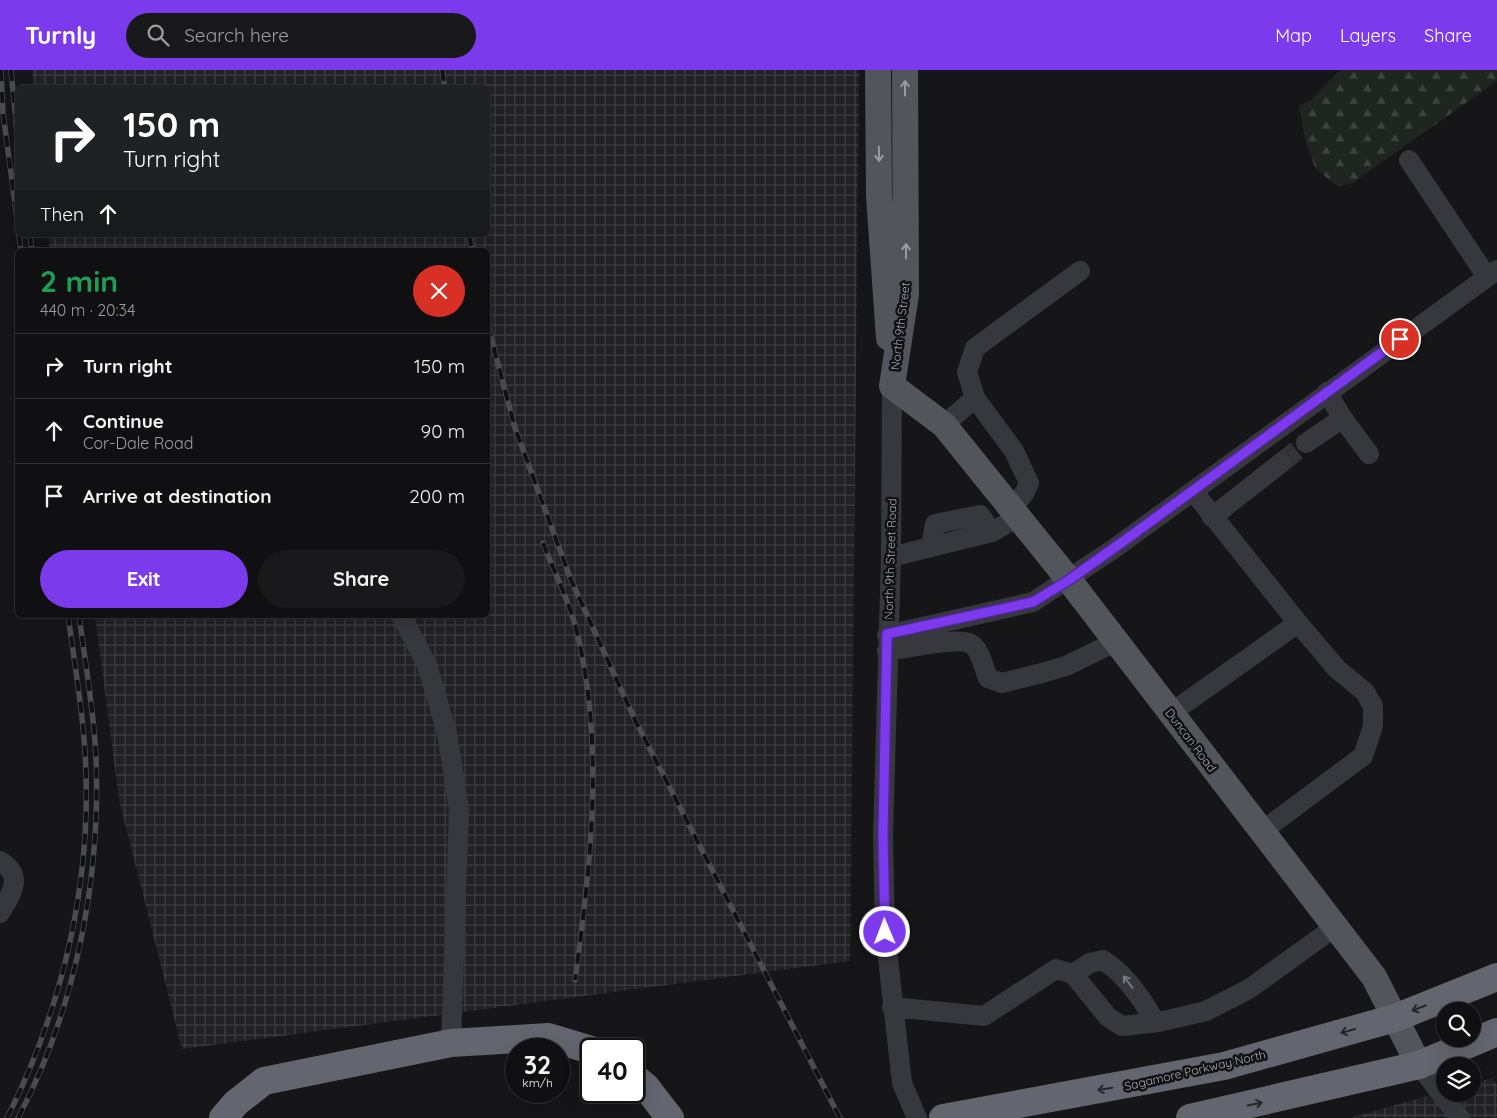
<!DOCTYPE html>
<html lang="en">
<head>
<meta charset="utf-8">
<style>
  :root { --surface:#101012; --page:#19191b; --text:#f1f3f6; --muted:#9c9d9f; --line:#303032; --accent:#7c3aed }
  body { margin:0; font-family:Quicksand,sans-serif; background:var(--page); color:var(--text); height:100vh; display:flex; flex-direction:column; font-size:19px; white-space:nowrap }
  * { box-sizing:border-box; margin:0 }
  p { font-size:16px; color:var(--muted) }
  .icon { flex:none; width:28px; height:28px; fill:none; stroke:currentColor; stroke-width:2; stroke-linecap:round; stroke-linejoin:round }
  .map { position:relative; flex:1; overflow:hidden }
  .panel { position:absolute; left:15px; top:178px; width:475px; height:370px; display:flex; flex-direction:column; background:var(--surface); border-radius:8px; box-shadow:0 5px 20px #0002,0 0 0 1px var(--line) }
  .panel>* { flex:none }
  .guide { position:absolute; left:15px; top:15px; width:475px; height:152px; border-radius:8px; box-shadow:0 5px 20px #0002,0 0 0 1px var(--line); background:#202124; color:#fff; overflow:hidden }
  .buttons { position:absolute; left:1436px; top:932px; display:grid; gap:10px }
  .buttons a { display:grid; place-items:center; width:45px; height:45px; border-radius:50%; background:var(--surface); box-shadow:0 5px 20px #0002,0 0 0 1px var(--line); font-size:25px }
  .speed { position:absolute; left:505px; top:968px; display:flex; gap:10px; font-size:25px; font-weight:700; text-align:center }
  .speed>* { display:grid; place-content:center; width:65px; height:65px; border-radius:50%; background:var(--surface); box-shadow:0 5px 20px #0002,0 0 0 1px var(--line); line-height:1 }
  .speed small { font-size:12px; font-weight:400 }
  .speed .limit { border:2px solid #111; border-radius:8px; background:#fff; color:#111 }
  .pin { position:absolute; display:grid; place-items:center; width:42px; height:42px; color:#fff; margin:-21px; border:2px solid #fff; border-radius:50%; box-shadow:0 1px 5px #0007 }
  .me { position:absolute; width:55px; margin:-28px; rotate:359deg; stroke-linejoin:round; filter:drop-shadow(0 0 4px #0008) }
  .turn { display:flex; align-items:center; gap:18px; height:105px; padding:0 25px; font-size:22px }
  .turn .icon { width:65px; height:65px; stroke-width:2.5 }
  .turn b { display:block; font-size:35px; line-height:42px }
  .then { display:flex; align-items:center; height:48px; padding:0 25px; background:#0003; gap:10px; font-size:19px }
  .round { display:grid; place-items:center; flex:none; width:52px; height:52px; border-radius:26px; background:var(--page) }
  .summary { display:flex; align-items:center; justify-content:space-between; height:85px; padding:0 25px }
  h1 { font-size:30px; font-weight:700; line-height:38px; color:#1e9e55 }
  .action { display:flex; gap:10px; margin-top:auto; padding:10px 25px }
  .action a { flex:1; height:58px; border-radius:30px; background:var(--accent); color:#fff; font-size:20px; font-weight:700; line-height:58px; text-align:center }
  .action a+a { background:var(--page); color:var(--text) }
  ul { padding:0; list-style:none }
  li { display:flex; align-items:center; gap:15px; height:65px; padding:0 25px; border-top:1px solid var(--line) }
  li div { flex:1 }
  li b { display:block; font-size:19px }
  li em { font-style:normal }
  header { display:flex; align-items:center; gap:30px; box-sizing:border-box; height:70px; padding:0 25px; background:var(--accent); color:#fff }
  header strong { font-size:24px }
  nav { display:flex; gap:28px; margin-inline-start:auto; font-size:18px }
  .search { width:350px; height:45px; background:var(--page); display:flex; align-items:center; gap:12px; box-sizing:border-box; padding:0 18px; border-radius:28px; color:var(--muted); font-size:19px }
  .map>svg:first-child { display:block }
  .industrial { fill:url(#industrial-grid) }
  .forest { fill:url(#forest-firs) }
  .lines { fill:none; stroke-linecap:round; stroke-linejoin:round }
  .minor-tunnel { stroke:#333438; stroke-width:20; stroke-dasharray:20 10; stroke-linecap:butt }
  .minor { stroke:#37383d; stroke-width:20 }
  .major { stroke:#53555c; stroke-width:26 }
  .highway { stroke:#63666e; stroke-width:28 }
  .rail-casing { stroke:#4a4c52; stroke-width:5.5 }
  .rail { stroke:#111113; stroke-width:4; stroke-dasharray:11; stroke-linecap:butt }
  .oneway { stroke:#979ba6 }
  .oneway2 { stroke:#757881 }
  .oneway3 { stroke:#26262a }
  .route-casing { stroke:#51269a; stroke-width:12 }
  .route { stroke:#7c3aed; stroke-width:9 }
  .labels { text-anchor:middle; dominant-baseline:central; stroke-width:5; stroke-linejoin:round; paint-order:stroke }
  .street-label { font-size:12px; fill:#a8adb8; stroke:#111113 }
</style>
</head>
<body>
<header>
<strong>Turnly</strong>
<div class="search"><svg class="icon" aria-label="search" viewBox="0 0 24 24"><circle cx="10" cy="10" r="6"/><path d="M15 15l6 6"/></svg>Search here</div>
<nav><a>Map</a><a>Layers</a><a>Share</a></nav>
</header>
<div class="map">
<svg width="1497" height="1048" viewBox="0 0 1497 1048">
  <defs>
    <pattern id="industrial-grid" width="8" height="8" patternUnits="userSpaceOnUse" patternTransform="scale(1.25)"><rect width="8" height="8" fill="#222225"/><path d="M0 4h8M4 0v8" fill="none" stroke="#3f3f43"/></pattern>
    <pattern id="forest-firs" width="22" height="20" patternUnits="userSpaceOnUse" patternTransform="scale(1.25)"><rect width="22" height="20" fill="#1e261f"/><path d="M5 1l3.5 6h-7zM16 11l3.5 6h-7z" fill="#3c433d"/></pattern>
  </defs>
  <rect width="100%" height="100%" fill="#161618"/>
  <path class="industrial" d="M32 0H859L850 891 182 979 119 730 95 545H488V180H50L48 165H488V18H33Z
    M1492 1008 1497 1015V1048H1350L1445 1021V1024H1472L1473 1013Z"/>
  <path class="forest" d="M1340 0H1497V11L1351 114 1337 116 1315 98 1305 69 1299 36 1311 30Z"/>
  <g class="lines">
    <path class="minor-tunnel" d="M1281 393 1306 373"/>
    <path class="minor" d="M1409 90 1487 207
      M892 316 891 487 883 765 885 862 902 1013 917 1048
      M975 328 1014 381 1029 413 1025 422 1011 440
      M1341 346 1369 384
      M944 355 975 328 967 302 975 278 1080 201
      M1306 373 1340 350 1341 346 1327 322
      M1193 421 1298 553 1337 599 1365 622 1373 636V656L1363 686 1261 762
      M1212 447 1281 393
      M931 477 992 462
      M891 487 931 477 935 454 980 445 992 462 1018 447
      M401 545 427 595 447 663 459 739 451 973
      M887 565 1033 532 1112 480 1497 200
      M887 581C904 579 959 566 971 574 980 579 984 598 988 608L1002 613 1042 603 1066 596 1115 572
      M1171 643 1298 553
      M0 791C25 806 11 824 0 843
      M1073 904 1090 893 1103 890C1126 905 1142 928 1155 952
      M892 937 984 946 1056 899 1073 904 1108 947 1122 956 1159 952 1206 941 1249 919 1335 857
      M1419 995 1460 1048"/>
    <path class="major" d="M878 0 879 126 889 268
      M892 316 944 355 1069 510 1374 907 1419 995
      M892 316 906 224 905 0"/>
    <path class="highway" d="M634 1007 646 1017 670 1048
      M223 1048 236 1033 264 1011 451 973 548 967 591 980
      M943 1048 1224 996 1395 948 1497 907
      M1190 1048 1419 995 1497 962"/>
    <defs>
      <path id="rail" d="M1 0 3 43 18 156
        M11 0 18 73
        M442 0 445 18
        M19 165 21 180
        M30 165 32 180
        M469 165 472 180
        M488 256 515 358 571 510 636 652 840 1048
        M543 473C554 501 568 529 576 558 605 674 591 794 575 910
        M7 1048C64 935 93 808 85 681 82 635 74 590 68 545
        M18 1048C75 940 101 810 96 688 94 641 85 592 79 545"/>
    </defs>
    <use href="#rail" class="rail-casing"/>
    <use href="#rail" class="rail"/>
  </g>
  <defs><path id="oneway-shaft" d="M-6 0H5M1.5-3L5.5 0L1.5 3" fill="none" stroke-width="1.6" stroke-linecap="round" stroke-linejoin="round" transform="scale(1.25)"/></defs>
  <g class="oneway">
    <use href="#oneway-shaft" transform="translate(905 18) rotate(-90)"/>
    <use href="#oneway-shaft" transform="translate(879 84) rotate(89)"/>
    <use href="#oneway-shaft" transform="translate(906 181) rotate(-90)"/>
  </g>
  <use class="oneway2" href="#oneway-shaft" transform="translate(1128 912) rotate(-128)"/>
  <g class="oneway3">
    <use href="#oneway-shaft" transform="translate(1419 938) rotate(159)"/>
    <use href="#oneway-shaft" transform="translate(1348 961) rotate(164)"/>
    <use href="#oneway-shaft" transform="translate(1105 1019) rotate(170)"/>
    <use href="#oneway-shaft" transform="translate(1255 1034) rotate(-12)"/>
  </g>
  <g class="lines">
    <defs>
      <path id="route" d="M885 862 883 765 887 564 1033 532 1069 510 1128 468 1400 269"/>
    </defs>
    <use href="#route" class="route-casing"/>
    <use href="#route" class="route"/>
  </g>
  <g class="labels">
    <g class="street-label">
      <text transform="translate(900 256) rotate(-83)">North 9th Street</text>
      <text transform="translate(890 489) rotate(-88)">North 9th Street Road</text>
      <text transform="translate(1191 670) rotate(53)">Duncan Road</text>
      <text transform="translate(1195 1000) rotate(-13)">Sagamore Parkway North</text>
    </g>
  </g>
</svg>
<div class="buttons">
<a><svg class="icon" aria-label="search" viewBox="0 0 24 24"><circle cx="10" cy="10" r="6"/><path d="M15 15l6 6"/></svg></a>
<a><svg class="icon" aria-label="layers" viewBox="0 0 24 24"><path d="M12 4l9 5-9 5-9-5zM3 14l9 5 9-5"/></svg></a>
</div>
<div class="speed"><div>32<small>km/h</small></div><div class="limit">40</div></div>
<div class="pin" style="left:1400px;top:269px;background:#d93025"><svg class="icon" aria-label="arrive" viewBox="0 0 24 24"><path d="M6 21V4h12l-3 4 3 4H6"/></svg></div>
<svg class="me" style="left:885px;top:862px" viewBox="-20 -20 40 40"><circle r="17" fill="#7c3aed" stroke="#fff" stroke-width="3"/><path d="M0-11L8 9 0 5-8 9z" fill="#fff"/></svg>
<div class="guide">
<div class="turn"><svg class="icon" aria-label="right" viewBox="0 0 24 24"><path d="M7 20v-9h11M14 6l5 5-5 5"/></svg><div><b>150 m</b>Turn right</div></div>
<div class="then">Then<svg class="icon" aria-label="ahead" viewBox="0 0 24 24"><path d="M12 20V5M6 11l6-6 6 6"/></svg></div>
</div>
<section class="panel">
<div class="summary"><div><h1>2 min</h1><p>440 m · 20:34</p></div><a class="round" style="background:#d93025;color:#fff"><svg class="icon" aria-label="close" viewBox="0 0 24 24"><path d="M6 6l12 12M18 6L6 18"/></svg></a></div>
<ul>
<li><svg class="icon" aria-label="right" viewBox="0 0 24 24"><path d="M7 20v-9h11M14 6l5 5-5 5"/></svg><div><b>Turn right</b></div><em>150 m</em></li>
<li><svg class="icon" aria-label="ahead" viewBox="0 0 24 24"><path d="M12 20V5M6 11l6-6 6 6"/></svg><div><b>Continue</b><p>Cor-Dale Road</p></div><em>90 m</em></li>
<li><svg class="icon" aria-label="arrive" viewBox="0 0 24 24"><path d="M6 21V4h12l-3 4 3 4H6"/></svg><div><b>Arrive at destination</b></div><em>200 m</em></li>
</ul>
<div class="action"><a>Exit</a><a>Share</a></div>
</section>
</div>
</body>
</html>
